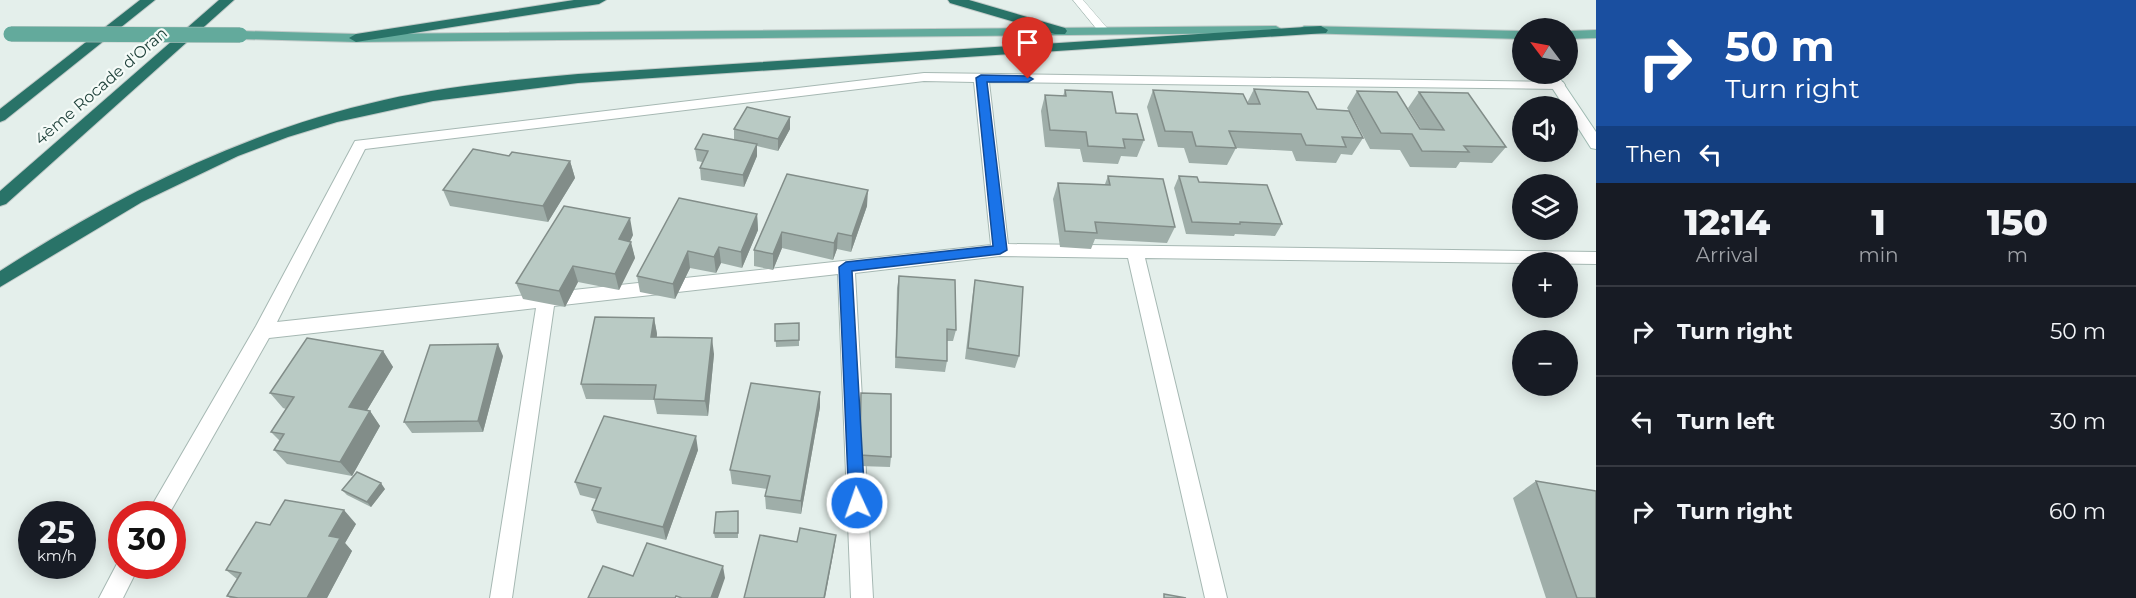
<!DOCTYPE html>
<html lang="en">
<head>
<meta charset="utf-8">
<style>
  :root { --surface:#171b24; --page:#20242c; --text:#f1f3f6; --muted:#9ea1a6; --line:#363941 }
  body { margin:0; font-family:Montserrat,sans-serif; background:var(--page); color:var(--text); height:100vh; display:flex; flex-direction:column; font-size:22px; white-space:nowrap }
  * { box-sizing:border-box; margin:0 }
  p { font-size:20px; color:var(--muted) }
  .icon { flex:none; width:33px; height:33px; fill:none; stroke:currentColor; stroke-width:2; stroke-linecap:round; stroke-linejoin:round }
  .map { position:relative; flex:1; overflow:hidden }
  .side { display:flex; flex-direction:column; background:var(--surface); width:540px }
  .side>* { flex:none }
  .hud { background:#1a4fa0; color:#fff; overflow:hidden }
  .needle { width:39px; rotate:302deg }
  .controls { position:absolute; left:1512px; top:18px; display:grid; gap:12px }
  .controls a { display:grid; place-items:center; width:66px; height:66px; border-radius:50%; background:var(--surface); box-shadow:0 3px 15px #0003; font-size:30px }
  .speed { position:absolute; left:18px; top:501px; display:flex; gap:12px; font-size:30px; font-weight:700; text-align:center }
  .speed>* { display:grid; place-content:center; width:78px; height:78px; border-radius:50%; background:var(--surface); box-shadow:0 3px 15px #0003; line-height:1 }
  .speed small { font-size:15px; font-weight:400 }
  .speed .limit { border:9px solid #d22; background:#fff; color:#111 }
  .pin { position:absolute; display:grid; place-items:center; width:51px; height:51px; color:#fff; margin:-62px -26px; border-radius:50% 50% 50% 0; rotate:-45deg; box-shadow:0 0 6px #0007 }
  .pin .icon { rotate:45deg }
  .me { position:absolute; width:66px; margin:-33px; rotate:357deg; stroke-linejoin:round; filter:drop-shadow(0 0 4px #0008) }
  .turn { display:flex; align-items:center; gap:21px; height:126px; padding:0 30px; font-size:27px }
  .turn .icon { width:78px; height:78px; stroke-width:2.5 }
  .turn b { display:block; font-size:42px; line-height:51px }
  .then { display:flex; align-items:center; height:57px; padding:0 30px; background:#0003; gap:12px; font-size:22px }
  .eta { display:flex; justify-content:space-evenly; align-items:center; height:102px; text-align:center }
  .eta b { font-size:36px; font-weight:800; line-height:42px }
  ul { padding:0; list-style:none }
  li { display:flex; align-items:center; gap:18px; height:90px; padding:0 30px; border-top:2px solid var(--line) }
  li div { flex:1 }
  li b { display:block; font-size:22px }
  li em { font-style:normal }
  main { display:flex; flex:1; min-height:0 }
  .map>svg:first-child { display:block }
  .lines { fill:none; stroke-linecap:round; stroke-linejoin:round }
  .service-casing { stroke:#a6b8b3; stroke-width:1 }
  .minor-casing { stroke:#a6b8b3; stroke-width:2 }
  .secondary-casing { stroke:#a1bcb4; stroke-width:2 }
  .primary-casing { stroke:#c1cac8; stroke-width:2 }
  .motorway-casing { stroke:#c1cac8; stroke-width:2 }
  .service { fill:#fff; fill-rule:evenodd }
  .minor { fill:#fff; fill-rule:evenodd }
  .secondary { fill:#fff; fill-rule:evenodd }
  .primary { fill:#63aa9c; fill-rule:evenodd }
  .motorway { fill:#297368; fill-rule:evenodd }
  .primary-bridge-casing { stroke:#c1cac8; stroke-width:16; stroke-linecap:butt }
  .primary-bridge { stroke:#63aa9c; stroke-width:15 }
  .wall { fill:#9faea9 }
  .shaded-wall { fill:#828d89 }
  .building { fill:#b9cac4; stroke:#828d89; stroke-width:1.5 }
  .route { fill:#1a73e8; stroke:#114b97; stroke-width:1.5 }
  .labels { text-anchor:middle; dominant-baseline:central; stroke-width:4.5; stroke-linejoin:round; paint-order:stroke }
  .street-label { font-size:16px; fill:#21433c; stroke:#f5fbf8 }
</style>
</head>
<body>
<main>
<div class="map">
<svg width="1596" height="598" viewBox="0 0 1596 598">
  <rect width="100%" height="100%" fill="#e4efeb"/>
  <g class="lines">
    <defs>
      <path id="service" d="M1073 0H1083L1108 29V33H1100Z"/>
      <path id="minor" d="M924 73 1563 82 1565 85 1563 88 1558 89 989 82 1008 244 1596 252V264L1145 258 1227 598H1205L1128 258 1000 256 855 273 873 598H851L838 274 554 306 512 598H490L536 308 269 338 169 514H147L256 326 355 141ZM924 81 974 82 991 245 277 322 365 149Z
        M120 558 122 566H139L123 598H99Z"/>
      <path id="secondary" d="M1543 74H1557L1596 132V149L1591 148 1568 112V106H1564Z"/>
      <path id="primary" d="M1276 26 1283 30 1281 33 356 42 240 39 233 35 240 31 356 34Z
        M1304 26 1522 31V39L1299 33 1297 30Z
        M1596 30V38L1568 39V31Z"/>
      <path id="motorway" d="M140 0H155L5 120 0 122V109Z
        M219 0H234L6 204 0 206V191Z
        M574 0H606L599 4 356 42 349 38 356 34Z
        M948 0H969L1065 28 1067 31 1065 34H1055L950 3Z
        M1321 26 1328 30 1326 33 578 83 433 101 337 122 288 137 238 156 142 202 0 287V271C119 194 245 131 384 100 448 86 513 80 578 74Z"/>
    </defs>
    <use href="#service" class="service-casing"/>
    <use href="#minor" class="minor-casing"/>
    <use href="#secondary" class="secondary-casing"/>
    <use href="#primary" class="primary-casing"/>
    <use href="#motorway" class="motorway-casing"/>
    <use href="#service" class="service"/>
    <use href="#minor" class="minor"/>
    <use href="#secondary" class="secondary"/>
    <use href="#primary" class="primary"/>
    <use href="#motorway" class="motorway"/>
    <defs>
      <path id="primary-bridge" d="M11 34 240 35"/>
    </defs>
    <use href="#primary-bridge" class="primary-bridge-casing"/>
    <use href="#primary-bridge" class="primary-bridge"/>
  </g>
  <path class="wall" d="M1254 89 1317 109 1349 111 1347 108 1357 91 1421 129 1408 108 1419 92 1506 147 1492 163 1460 162 1456 168 1410 167 1400 150 1370 149 1352 115 1363 138 1352 155 1341 154 1336 163 1296 161 1292 151 1236 148 1227 165 1189 163 1184 148 1158 147 1147 107 1153 90 1247 103Z
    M1065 90 1116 113 1144 140 1137 157 1121 156 1118 164 1083 162 1080 149 1045 147 1041 111 1045 95 1063 96Z
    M790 117V129L778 151 757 146V156L744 187 701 180 700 168 702 162 697 161 695 149 734 140V129Z
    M509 156 570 161 575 178 548 222 450 206 443 190Z
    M787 174 867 206 851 252 837 249 833 260 782 248 773 270 754 266V250Z
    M1108 176 1175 227 1167 243 1095 239 1091 249 1060 247 1053 199 1058 183 1105 184Z
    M1179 176 1199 182 1282 224 1275 236 1235 234 1234 236 1186 234 1174 188Z
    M757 214 758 230 742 268 721 263 716 273 690 268 675 299 640 292 637 276Z
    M633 235 630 241 635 258 619 290 578 282 565 307 523 299 516 283Z
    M899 276 956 330 953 341H947V361L945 372 895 368 897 288Z
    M975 280 1019 356 1015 368 965 359 973 292Z
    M654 318 657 334V337L714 354 708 416 657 414 654 400 586 399 581 384Z
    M799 323V346L776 347 775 324Z
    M383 351 393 367 367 410 370 411 380 426 352 476 287 464 274 450 280 441 271 432 286 409 283 408 270 393Z
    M503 356 483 432 412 433 404 422Z
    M820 392V407L801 514 766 509 765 496 767 489 732 484 730 470Z
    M861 393 891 457 890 467 859 466 860 403Z
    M698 450 666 540 597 523 592 510 596 499 580 495 575 482Z
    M1536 481 1596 598H1546L1513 498Z
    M385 489 371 507 347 495 342 490Z
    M738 511V538H715L714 533Z
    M356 524 345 543 352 551 327 598H230L227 596 237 579 226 570 270 525Z"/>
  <path class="shaded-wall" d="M790 117V129L778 151V139Z
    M757 144V156L744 187 743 175Z
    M570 161 575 178 548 222 543 206Z
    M868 190 867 206 851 252 852 236Z
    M757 214 758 230 742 268 741 252Z
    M630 218 633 235 623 256 619 239Z
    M782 232V248L773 270V254Z
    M838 233 837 249 833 260 834 243Z
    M631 242 635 258 619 290 615 274Z
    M719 247 721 263 716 273 714 257Z
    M688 251 690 268 675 299 673 284Z
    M573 266 578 282 565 307 559 291Z
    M654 318 657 334 654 353 651 337Z
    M712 338 714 354 708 416 705 401Z
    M498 344 503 356 483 432 478 421Z
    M383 351 393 367 360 422 349 407Z
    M820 392V407L801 514V501Z
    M370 411 380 426 352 476 340 462Z
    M696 436 698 450 666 540 663 527Z
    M381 483 385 489 371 507 367 502Z
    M344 510 356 524 345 543 352 551 327 598H307L329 536Z
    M836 535 835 544 825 598H824Z
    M723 566 725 578 718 598H711Z"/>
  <path class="building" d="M1254 89 1308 92 1317 109 1349 111 1363 138 1342 137 1346 147 1306 145 1301 134 1229 131 1236 148 1196 146 1192 132 1165 131 1153 90 1243 94 1248 104H1260Z
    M1065 90 1112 92 1116 113 1137 114 1144 140 1123 139 1125 148 1088 146 1086 132 1050 130 1045 95 1066 96Z
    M1357 91 1397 92 1420 129 1444 130 1419 92 1468 93 1506 147 1464 146 1469 152 1422 151 1412 134 1381 133Z
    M747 107 790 117 778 139 734 129Z
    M703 134 757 144 743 175 700 168 708 151 695 149Z
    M473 149 509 156 512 152 570 161 543 206 443 190Z
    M787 174 868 190 852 236 838 233 834 243 782 232 773 254 754 250Z
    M1108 176 1163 179 1175 227 1095 222 1097 233 1065 231 1058 183 1110 185Z
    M1179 176 1197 177 1199 182 1267 185 1282 224 1240 222V224L1192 222Z
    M679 198 757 214 741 252 719 247 714 257 688 251 673 284 637 276Z
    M564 206 630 218 619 239 631 242 615 274 573 266 559 291 516 283Z
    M899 276 955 280 956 330 947 329V361L896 357Z
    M975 280 1023 287 1019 356 968 348Z
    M595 317 654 318 651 337 712 338 705 401 654 399 656 385 581 384Z
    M799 323V340L775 341V324Z
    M307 338 383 351 349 407 370 411 340 462 274 450 284 434 271 432 294 397 270 393Z
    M498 344 478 421 404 422 430 345Z
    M751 383 820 392 801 501 765 496 770 476 730 470Z
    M861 393 891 394V457L860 455Z
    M604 416 696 436 663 527 592 510 601 488 575 482Z
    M357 472 381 483 367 502 342 490Z
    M1536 481 1596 491V598H1577Z
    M285 500 344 510 329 536 340 538 307 598H238L227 596 241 573 226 570 256 522 270 525Z
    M738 511V533H714L716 512Z
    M800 528 836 535 824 598H744L760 535 797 542Z
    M647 543 723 566 711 598H682L676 596 675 598H588L603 566 633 576Z
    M1164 594 1186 598H1164Z"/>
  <path class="route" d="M981 75 1028 76 1033 79 1028 82H987L1007 250 1000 254 852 271 865 503 863 509 857 511 851 509 849 503 839 267 846 262 993 246 976 78Z"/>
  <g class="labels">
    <g class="street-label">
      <text transform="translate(101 86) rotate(-41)">4ème Rocade d'Oran</text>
    </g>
  </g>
</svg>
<div class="controls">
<a><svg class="needle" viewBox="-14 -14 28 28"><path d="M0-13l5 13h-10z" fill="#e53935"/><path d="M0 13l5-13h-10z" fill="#9ea1a6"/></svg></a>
<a><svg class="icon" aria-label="sound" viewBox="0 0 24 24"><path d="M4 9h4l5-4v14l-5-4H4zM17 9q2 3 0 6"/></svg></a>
<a><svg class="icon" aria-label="layers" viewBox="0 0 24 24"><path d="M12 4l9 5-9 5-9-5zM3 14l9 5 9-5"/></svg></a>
<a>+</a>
<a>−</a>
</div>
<div class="speed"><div>25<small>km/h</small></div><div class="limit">30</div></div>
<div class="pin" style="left:1028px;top:79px;background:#d93025"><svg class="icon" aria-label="arrive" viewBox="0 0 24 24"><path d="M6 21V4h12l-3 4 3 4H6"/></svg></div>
<svg class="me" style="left:857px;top:503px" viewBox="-20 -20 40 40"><circle r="17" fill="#1a73e8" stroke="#fff" stroke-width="3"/><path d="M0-11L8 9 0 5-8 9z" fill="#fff"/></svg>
</div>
<section class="side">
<div class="hud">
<div class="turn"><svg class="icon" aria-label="right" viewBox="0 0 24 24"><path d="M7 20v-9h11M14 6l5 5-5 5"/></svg><div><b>50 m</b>Turn right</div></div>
<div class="then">Then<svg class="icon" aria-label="left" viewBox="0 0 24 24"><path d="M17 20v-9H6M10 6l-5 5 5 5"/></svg></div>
</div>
<div class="eta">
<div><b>12:14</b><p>Arrival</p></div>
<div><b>1</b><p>min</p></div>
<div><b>150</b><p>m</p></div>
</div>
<ul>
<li><svg class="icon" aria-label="right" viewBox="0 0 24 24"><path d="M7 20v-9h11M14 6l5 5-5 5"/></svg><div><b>Turn right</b></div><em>50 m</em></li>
<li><svg class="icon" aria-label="left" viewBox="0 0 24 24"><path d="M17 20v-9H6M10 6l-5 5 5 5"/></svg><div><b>Turn left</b></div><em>30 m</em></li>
<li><svg class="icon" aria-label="right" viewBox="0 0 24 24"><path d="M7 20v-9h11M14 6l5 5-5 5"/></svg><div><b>Turn right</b></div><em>60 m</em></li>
</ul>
</section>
</main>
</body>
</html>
